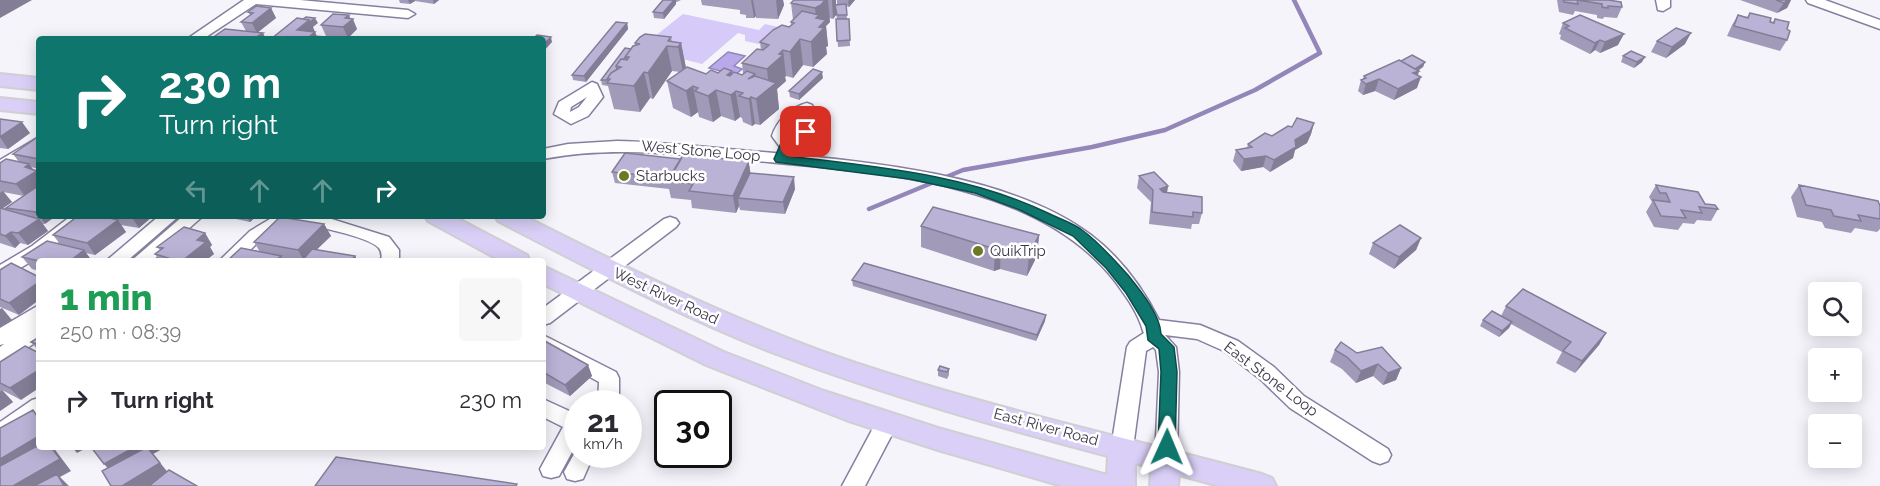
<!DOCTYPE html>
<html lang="en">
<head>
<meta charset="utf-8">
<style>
  :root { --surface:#fff; --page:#f7f7f7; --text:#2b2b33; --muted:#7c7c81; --line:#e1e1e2 }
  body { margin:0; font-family:Raleway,sans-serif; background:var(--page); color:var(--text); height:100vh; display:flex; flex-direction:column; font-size:22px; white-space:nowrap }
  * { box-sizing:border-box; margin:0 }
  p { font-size:20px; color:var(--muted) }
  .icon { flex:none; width:33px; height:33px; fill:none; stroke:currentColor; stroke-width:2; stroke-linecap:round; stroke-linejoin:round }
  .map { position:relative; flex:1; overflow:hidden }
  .sheet { position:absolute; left:36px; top:258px; width:510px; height:192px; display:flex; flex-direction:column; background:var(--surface); border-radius:6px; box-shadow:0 3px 15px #0003 }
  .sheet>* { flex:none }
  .hud { position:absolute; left:36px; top:36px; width:510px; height:183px; border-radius:6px; box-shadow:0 3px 15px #0003; background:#0f766e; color:#fff; overflow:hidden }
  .tools { position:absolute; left:1808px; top:282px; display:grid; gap:12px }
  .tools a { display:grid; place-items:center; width:54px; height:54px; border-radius:6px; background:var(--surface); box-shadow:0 3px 15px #0003; font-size:30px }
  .speed { position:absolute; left:564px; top:390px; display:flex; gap:12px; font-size:30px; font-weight:700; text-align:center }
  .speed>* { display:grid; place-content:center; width:78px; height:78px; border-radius:50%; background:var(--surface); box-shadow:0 3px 15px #0003; line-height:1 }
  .speed small { font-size:15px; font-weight:400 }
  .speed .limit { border:3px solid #111; border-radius:9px; background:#fff; color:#111 }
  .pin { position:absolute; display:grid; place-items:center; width:51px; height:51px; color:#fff; margin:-26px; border-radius:12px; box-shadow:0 3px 9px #0006 }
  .me { position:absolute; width:66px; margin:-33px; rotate:1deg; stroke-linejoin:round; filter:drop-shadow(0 0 4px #0008) }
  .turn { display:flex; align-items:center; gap:21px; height:126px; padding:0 24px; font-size:27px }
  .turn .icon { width:78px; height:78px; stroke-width:2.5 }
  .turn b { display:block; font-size:42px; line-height:51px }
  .lanes { display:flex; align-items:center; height:57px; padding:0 24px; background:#0003; justify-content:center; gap:30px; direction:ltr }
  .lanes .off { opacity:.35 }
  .round { display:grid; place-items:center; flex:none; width:63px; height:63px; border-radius:6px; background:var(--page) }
  .headline { display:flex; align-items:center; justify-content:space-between; height:102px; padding:0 24px }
  h1 { font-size:36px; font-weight:800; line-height:45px; color:#1e9e55 }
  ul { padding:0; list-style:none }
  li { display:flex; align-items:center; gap:18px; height:78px; padding:0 24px; border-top:2px solid var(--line) }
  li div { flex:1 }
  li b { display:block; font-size:22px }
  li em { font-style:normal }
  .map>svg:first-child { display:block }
  .green { fill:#d5caf8 }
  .water { fill:#b9a8ea; stroke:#9386b8; stroke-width:1.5 }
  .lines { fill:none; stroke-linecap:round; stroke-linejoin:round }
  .stream { stroke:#9386b8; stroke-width:4.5 }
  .minor-casing { stroke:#877fa0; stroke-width:3 }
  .major-casing { stroke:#d0cfd2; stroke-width:4 }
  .minor { fill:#fff; fill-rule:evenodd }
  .major { fill:#d9cff7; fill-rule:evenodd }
  .wall { fill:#a19ab8; fill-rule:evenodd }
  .shaded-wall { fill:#837d96 }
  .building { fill:#bbb3d6; stroke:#837d96; stroke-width:1.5 }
  .route { fill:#0f766e; stroke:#0a4d48; stroke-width:1.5 }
  .poi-dot { fill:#6f7924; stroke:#fff; stroke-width:2 }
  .labels { text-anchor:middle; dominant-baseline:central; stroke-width:5; stroke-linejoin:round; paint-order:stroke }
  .street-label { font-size:15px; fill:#3a3645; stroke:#fff }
  .poi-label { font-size:15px; fill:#3a3645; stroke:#fff; text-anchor:start }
</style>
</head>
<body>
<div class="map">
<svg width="1880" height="486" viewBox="0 0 1880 486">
  <rect width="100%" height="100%" fill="#f6f4fb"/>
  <path class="green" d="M683 14 759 30 765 24 778 27 790 37 763 45 745 41V35L738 33 702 64 640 48Z"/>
  <path class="water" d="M728 52 745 56 734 66 742 69 735 75 709 68Z"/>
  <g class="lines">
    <path class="stream" d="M869 209 963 170 1092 147 1165 130 1255 90 1320 53 1294 0"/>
    <defs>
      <path id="minor" d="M244 0H300L408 10 415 14 408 18 256 4 203 39H187Z
        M1656 0H1670V7L1663 11 1658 10Z
        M1806 0H1825L1880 20V29L1808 3Z
        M592 82 597 84 603 97 588 116 571 124 554 114 559 102ZM587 97 579 107 570 112 571 107Z
        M807 103 812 105C825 126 804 153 780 147L772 136C777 120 791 107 807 103ZM801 118 798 130 789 137 791 127Z
        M39 137V149L0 172V160Z
        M617 141C666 142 714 148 763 152 863 161 1009 173 1091 235 1120 257 1143 288 1159 320L1200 325 1238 341 1274 367 1304 396 1388 449 1391 455 1388 461 1380 464 1372 461 1290 408 1260 379 1224 351 1197 339 1165 335 1176 347 1179 372 1177 459 1174 465 1166 468 1158 465 1155 459 1159 372 1156 350 1153 347 1146 351 1133 448 1130 454 1122 457 1114 454 1111 448 1127 347 1130 342 1144 333 1143 331C1138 312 1125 295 1114 280 1035 180 873 172 756 161 684 155 614 145 543 159V149L568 144Z
        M71 216H91L44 254 0 280V265L32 246Z
        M159 216H179L127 261H106Z
        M183 216H203L152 261H131Z
        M275 216H322L389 237 399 250V261H381C382 256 382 252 379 248 371 237 301 221 286 224 269 228 252 249 239 261H219L250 231Z
        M670 217 676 219 679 223 676 227 550 323 543 325V308L664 219Z
        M39 305V322L36 324 39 323V340L7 362 0 365V347L4 344 0 345V328Z
        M543 335 616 372 619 378V404H598L599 382 543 351Z
        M39 398V417L8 439 0 442V422L32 400Z
        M543 399 578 415V441L559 476 551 478 543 476 540 469 563 427 543 417Z
        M887 414 895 417 898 423 865 486H842L879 417Z
        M578 447V454H594L583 479 575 481 567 479 564 472Z"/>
      <path id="major" d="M0 74 39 78V90L0 86Z
        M0 98 39 102V114L0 110Z
        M425 216H453L527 255 530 261H501L428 221Z
        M495 216H524C627 268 730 319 838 357 977 405 1121 436 1262 474L1272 478 1276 486H1219L1179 475 1178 486H1150L1151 468 1135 463V486H1062L938 450 846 420 706 365 543 284V266L724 352 824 391 938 428 1107 475 1108 456C998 427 888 396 782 356 684 319 591 269 498 221Z"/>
    </defs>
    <use href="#minor" class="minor-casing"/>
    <use href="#major" class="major-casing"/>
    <use href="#minor" class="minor"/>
    <use href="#major" class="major"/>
  </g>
  <path class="wall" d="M399 0H439L434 4 415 1 410 4 400 3Z
    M663 0H681L677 2H676V4L664 19 654 18 653 12Z
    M701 0H783L784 5 778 19 756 18V16L754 18H746V15L740 14V10L702 5Z
    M794 0H836V5L837 4V0H855L849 7 846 6 847 19H849L850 46 838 47 836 19H837L836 13V15L833 19 829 18 830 22 826 26 828 46 826 47 827 54 813 67 803 65 793 78 786 76 785 77 786 81 777 89 779 109 760 125 755 124 752 126 743 122 742 118 740 117 735 121 721 116 713 122 699 117 698 112 691 117 673 108 667 81 680 72 672 71 653 99 650 98 640 112 614 109 608 86 602 85 601 80 635 45V43L671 37 672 42 681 43 686 68 706 74 732 71V74L742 75 743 74 742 63 761 50 760 42 791 25V22L793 20 791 3Z
    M1557 0H1608L1622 7 1617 18 1604 17 1603 19 1597 18V15L1575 11 1573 15 1559 12Z
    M1740 0H1791L1787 8 1777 13Z
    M271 8 276 18 258 32 266 39H216L215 36 246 31 241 22 250 15 248 12Z
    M1750 13 1773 22 1775 19 1787 29V40L1780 51 1727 36 1732 25 1738 15 1747 17Z
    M351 18 357 29 348 38 326 36 321 25Z
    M627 23 628 29 586 82 573 80 572 75Z
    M1563 23 1618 45 1600 53 1595 50 1590 54 1560 39 1561 35 1559 34Z
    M1657 41 1685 44 1666 58 1651 52Z
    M1623 56 1642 62 1634 68 1621 62Z
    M1401 61 1425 62 1423 67 1418 71H1419L1418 75 1417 88 1394 100 1375 91 1363 95 1358 91 1361 80 1363 79 1364 76Z
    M823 78 799 100 790 97 789 91Z
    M0 119 30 133 8 149 0 148Z
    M1314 123 1311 134 1307 143 1295 150 1293 158 1270 172 1263 167 1241 171 1233 161 1236 150 1247 148 1248 144 1272 136 1292 127Z
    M39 136V169L31 167 33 170 37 171 39 173V216L45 224H43L48 231 28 245 20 243 15 248 0 243V163L19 162 13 154ZM3 192 24 196 6 208 8 211 2 209 12 202Z
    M612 172 751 173 795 189 785 214 740 210 739 206 736 213 692 208 691 200 671 198 669 189 615 183Z
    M1139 176 1168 186 1167 192 1202 213 1199 224H1192L1191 229 1149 224 1151 202 1137 188Z
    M1656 185 1705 204 1718 209 1711 221 1697 220 1694 224 1683 223 1678 230 1654 227 1646 212 1652 202 1649 197Z
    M1799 185 1880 206V229L1877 232 1855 228 1851 233 1825 228 1822 222 1797 217 1791 197Z
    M78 216H153L139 228 121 225 126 232 95 255 86 253 92 261H39V271L32 269 22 257 60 244 53 235Z
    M222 216H257L250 222Z
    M324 224 331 236 316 250 355 256 358 261H299L282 258 284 261H227L260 252 254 242Z
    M921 226 1039 235 1037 256 1027 276 1000 269 994 271 921 247Z
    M205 233 212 245 210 247 214 254 205 261H160L155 254 160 250 157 247Z
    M1421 238 1416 250 1394 269 1369 254 1373 243Z
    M0 270 19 315 0 307Z
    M852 280 1045 321 1036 341 853 286Z
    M1506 306 1606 333 1599 345 1575 373 1556 363 1562 352 1511 324 1509 328 1499 337 1480 326 1483 320 1501 316Z
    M39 337V351L31 342Z
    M543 340 588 365 592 376 570 396 543 382Z
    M1335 350 1357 353 1401 368 1396 380 1383 385 1373 376 1356 383 1342 369 1330 362Z
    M0 362 21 400 2 390 13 402 0 411Z
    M949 369V375L947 379 938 376V370Z"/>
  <path class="shaded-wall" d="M0 0H32L0 18Z
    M408 0H415V1L410 4Z
    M433 0H439L434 4Z
    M674 0H676V4L664 19 663 13Z
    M751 0H753L756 16 754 18Z
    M776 0H783L784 5 778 19Z
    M823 0H828L830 22 826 26 828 46 826 47 827 54 813 67 811 42 818 35 815 8Z
    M832 0H836V15L833 19Z
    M850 0H855L849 7 848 1Z
    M1788 0H1791L1787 8 1777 13 1784 3Z
    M271 8 276 18 257 33 252 23Z
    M349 15 351 20 353 19 357 29 348 38 343 27 345 18Z
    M315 18 318 23 313 27 318 39 297 30 309 20Z
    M627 23 628 29 586 82 584 76Z
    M263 33 266 39H258V36Z
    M1691 33 1685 44 1666 58 1672 47Z
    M1624 34 1618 45 1600 53 1605 42Z
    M551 37 552 42 543 52V45Z
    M800 39 803 65 793 78 790 52Z
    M1600 40 1595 50 1590 54 1595 43Z
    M681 43 686 68 683 72 678 47Z
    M667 46 672 71 653 99 648 73Z
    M783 50 786 76 785 77 786 81 777 89 779 109 760 125 756 99 751 97 755 124 752 126 749 99 748 79 755 74 758 98 769 89 767 69Z
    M1645 57 1642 62 1634 68 1637 62Z
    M1425 62 1423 67 1415 72 1419 71 1416 79 1421 77 1417 88 1394 100 1398 89 1414 69Z
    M732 71 740 117 735 121 727 75Z
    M644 72 650 98 640 112 634 86Z
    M822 72 823 78 799 100V94Z
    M1379 79 1375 91 1363 95 1366 84Z
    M693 86 698 112 691 117 686 91Z
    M716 90 721 116 713 122 708 96Z
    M22 122 30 133 8 149 0 137Z
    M1314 123 1311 134 1307 143 1295 150 1293 158 1270 172 1274 160Z
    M1266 156 1263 167 1241 171 1244 159Z
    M749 161 751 178 738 198 739 206 736 213 733 196Z
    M29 164 35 172 37 171 39 173V187L25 196 16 184 25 167Z
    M794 177 795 189 785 214 783 202Z
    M1168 186 1166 198 1160 189Z
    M3 191 12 202 0 210V193Z
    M39 210V216H56L45 224 36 212Z
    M131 216H153L139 228Z
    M246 216H257L250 222Z
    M39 219 48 231 28 245 18 233Z
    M118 220 126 232 95 255 87 243Z
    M324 224 331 236 305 261H304L298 250Z
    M11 232 20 243 15 248 5 236Z
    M205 233 212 245 210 247 214 254 205 261H182L197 240Z
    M1039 235 1037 256 1027 276 1029 255Z
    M1421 238 1416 250 1394 269 1399 257Z
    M1001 248 1000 269 994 271 995 249Z
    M84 250 92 261H70Z
    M281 256 284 261H275Z
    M355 256 358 261H351Z
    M39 282V300L19 315 9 303Z
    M2 308 12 320 0 327V309Z
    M1046 315 1045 321 1036 341 1037 335Z
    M1512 322 1509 328 1499 337 1502 331Z
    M1606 333 1599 345 1575 373 1582 361Z
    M1378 364 1373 376 1356 383 1361 371Z
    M588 365 592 376 570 396 565 385Z
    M1401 368 1396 380 1383 385 1388 373Z
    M39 370V388L21 400 10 388Z
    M2 390 13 402 0 411V392Z
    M39 436V447H53L71 471 60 477 69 486H13L0 477V459Z
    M72 447H88L77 453Z
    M135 447H166L153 454 170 475 152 486H122L114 475 104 464Z"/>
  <path class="building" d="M663 0H674L663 13 653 12Z
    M794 0H825L821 5 815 8 791 3Z
    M1563 0H1577L1578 4 1564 2Z
    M1577 0H1608L1621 2 1622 7 1608 6V8L1602 7V4Z
    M1776 0H1788L1784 3Z
    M846 4 847 15H837L835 5Z
    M256 6 271 8 252 23 241 22 253 13 248 12Z
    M802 11 819 15 816 18 826 20 819 27 824 28 811 42 800 39 790 52 783 50 779 54 783 55 767 69 742 63 757 49 763 50 769 45 760 42 773 30 782 25 789 27 794 23 791 22Z
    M1750 13 1771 18 1770 22 1774 23 1775 19 1789 22 1787 29 1790 31 1787 40 1734 26 1738 15 1748 18Z
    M333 14 349 15 345 18 353 19 343 27 321 25Z
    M1580 15 1624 34 1605 42 1600 40 1595 43 1565 28 1569 26 1563 23Z
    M306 17 315 18 310 22 309 20 303 19Z
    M297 18 309 20 297 30 315 32 310 36 327 37 325 39H271Z
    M836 19H849L850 40 837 41Z
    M616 22 627 23 584 76 572 75Z
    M1676 28 1691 33 1672 47 1657 41Z
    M225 29 263 33 258 36H262L258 39H225L227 38 215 36Z
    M645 34 671 37 668 41 681 43 678 47 667 46 648 73 644 72 634 86 607 83 610 79H607L611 73 621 67 616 66 621 59 627 60 629 57H625L633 46 640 44 635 43 640 37Z
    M537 35 551 37 543 45V39H533Z
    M625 48 631 49 625 57 626 59H621L616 66 617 69 611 73 607 79V80H601Z
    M1631 51 1645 57 1637 62 1623 56Z
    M1412 55 1425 62 1415 69 1401 61Z
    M1399 60 1419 71 1413 73 1421 77 1398 89 1379 79 1366 84 1361 80 1366 78 1364 76Z
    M687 67 706 74 711 70 718 73 724 68 732 71 727 75 730 76 734 72 742 75 747 71 755 74 748 79 755 76 776 83 756 99 751 97 749 99 739 96 743 93 736 91 731 95 716 90 708 96 695 91 698 88 693 86 686 91 667 81Z
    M813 69 822 72 799 94 789 91Z
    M1297 118 1314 123 1310 131 1295 140 1296 147 1274 160 1266 156 1244 159 1236 150 1252 147 1248 144 1265 133 1272 136 1288 126 1292 127Z
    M0 119 22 122 0 137Z
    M39 136V159L13 154Z
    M625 153 681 159 670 178 612 172Z
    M683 155 749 161 733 196 689 191 693 184 667 181Z
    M6 159 29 164 25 167 37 171 16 184 0 181V163Z
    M1154 172 1168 186 1160 189 1163 192 1202 197V213L1193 212V217L1152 212 1153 190 1139 176Z
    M750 173 794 177 783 202 738 198Z
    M1656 185 1698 192 1705 204 1715 205 1718 209 1699 207 1702 213 1681 210 1686 218 1661 216 1653 200 1670 202 1666 193H1660Z
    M1799 185 1878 201 1880 206V219L1858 215 1861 221 1834 216 1831 210 1806 205Z
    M38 186 39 210 36 212 6 208Z
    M933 207 1039 235 1029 255 1001 248 995 249 921 226Z
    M0 208 39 219 18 233 11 232 5 236 0 234Z
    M78 216H101L118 220 87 243 53 235Z
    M280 217 324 224 298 250 254 242Z
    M1400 225 1421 238 1399 257 1373 243Z
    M184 227 205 233 197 240 206 242 182 261H178L155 254 163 248 157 247Z
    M47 241 84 250 70 261H39L22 257Z
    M241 248 281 256 275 261H227Z
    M312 249 355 256 351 261H302Z
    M11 263 39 277V282L9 303 0 299V270Z
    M864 263 1046 315 1037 335 852 280Z
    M1523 289 1606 333 1582 361 1563 351 1571 342 1506 306Z
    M1492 311 1512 322 1502 331 1483 320Z
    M39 337V345L31 342Z
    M543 340 588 365 565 385 543 372Z
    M1341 342 1357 353 1382 347 1401 368 1388 373 1378 364 1361 371 1347 357 1335 350Z
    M25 346 39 353V370L10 388 0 383V362Z
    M940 366 949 369 947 372 938 370Z
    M33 410 39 419V436L0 459V428Z
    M39 445V447H51L60 459 13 486H0V466Z
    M91 447H135L104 464Z
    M147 447 160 463 122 486H111L102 471Z
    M336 457 517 484 516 486H315Z
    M169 470 197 486H149Z
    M57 474 64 486H34Z"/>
  <path class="route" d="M806 128 812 132 802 143 791 146 788 156C877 167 968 174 1050 214 1060 219 1073 223 1082 230 1099 242 1114 260 1128 275 1140 290 1160 314 1161 334L1174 347 1177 372 1175 447 1172 451 1167 453 1161 451 1158 447 1161 372 1159 349 1148 340 1146 326 1126 293 1106 268 1073 236 1020 210 975 193 909 179 776 162 774 159 782 141 794 138 802 129Z"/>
  <g class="poi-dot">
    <circle cx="624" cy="176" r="6"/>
    <circle cx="978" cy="251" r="6"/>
  </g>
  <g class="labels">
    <g class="street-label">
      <text transform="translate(701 151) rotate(5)">West Stone Loop</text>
      <text transform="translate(666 296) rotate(25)">West River Road</text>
      <text transform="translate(1271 379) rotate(37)">East Stone Loop</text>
      <text transform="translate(1046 427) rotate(15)">East River Road</text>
    </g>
    <g class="poi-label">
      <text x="636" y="176">Starbucks</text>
      <text x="990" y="251">QuikTrip</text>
    </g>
  </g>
</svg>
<div class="tools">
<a><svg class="icon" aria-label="search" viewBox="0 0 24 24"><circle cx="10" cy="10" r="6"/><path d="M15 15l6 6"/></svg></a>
<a>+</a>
<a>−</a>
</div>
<div class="speed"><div>21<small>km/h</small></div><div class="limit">30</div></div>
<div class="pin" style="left:806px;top:132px;background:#d93025"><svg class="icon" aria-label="arrive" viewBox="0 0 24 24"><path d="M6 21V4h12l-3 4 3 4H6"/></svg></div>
<svg class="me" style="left:1167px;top:447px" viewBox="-20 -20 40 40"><path d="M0-17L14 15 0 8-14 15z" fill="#0f766e" stroke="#fff" stroke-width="4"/></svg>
<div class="hud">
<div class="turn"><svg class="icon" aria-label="right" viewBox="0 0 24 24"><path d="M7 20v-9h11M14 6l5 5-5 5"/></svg><div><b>230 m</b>Turn right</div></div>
<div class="lanes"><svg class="icon off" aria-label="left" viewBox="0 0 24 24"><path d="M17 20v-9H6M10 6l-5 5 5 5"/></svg><svg class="icon off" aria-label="ahead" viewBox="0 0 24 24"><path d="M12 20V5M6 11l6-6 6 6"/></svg><svg class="icon off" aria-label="ahead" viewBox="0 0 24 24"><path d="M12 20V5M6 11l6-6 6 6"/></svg><svg class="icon" aria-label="right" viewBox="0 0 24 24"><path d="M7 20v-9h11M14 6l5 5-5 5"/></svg></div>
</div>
<section class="sheet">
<div class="headline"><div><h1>1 min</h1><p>250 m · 08:39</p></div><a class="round"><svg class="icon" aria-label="close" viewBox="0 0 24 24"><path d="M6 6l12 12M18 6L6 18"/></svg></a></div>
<ul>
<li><svg class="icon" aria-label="right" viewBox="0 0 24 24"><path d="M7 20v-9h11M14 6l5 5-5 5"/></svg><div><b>Turn right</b></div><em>230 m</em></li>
</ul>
</section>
</div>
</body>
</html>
